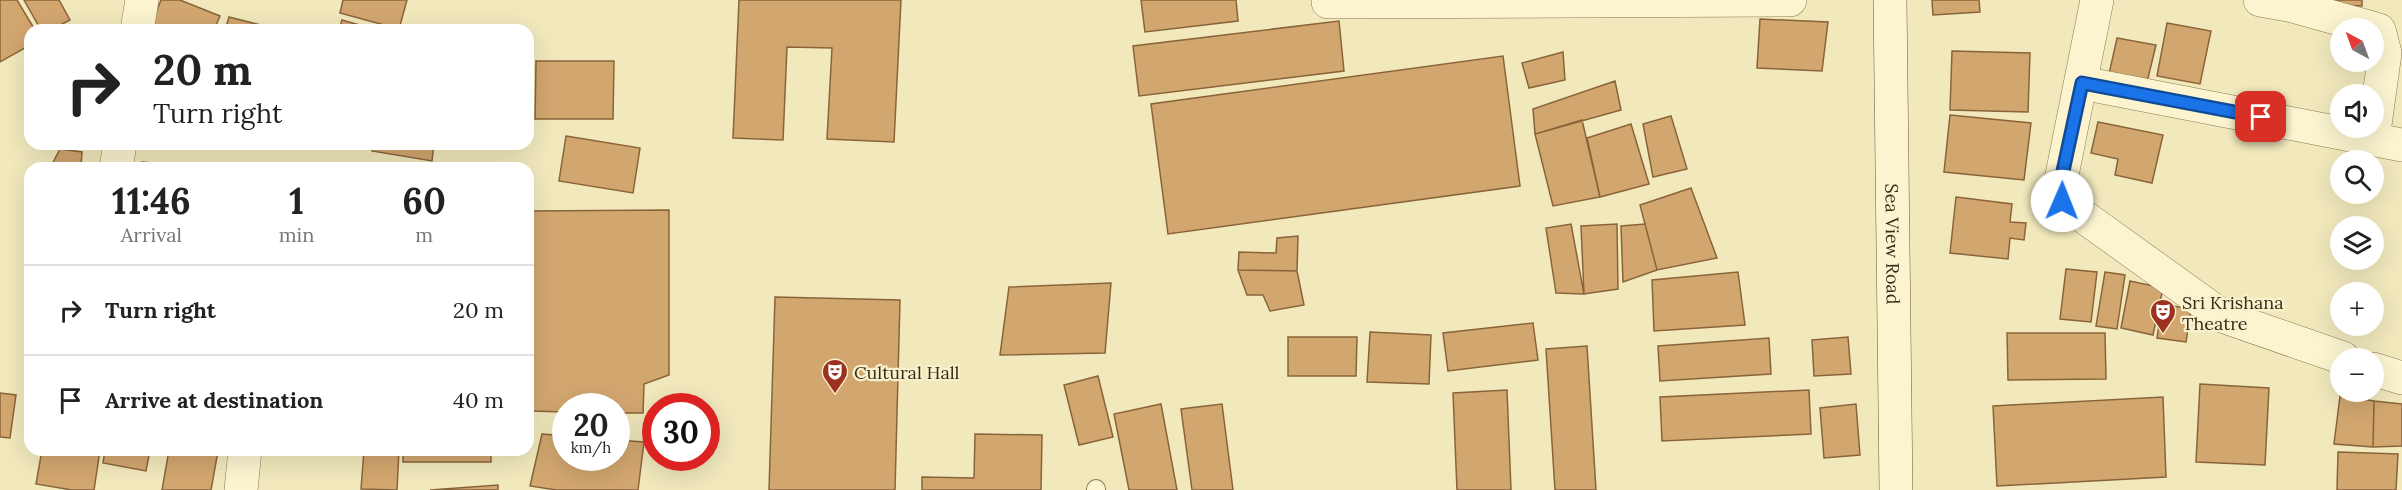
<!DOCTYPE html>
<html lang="en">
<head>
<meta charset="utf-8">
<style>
  :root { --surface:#fff; --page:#f6f6f6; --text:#222; --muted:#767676; --line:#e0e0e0 }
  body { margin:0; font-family:Lora,serif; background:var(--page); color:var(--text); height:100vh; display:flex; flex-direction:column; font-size:22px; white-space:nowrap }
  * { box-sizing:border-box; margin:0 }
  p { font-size:20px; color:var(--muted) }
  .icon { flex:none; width:33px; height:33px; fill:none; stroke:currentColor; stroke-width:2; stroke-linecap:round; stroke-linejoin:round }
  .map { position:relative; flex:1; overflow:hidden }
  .sheet { position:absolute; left:24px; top:162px; width:510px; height:294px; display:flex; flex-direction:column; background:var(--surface); border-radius:18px; box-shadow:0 6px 24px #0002 }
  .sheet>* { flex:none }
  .banner { position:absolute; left:24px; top:24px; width:510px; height:126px; border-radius:18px; box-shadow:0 6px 24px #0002; background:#fff; color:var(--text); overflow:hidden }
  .needle { width:39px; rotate:319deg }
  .fabs { position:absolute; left:2330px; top:18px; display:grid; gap:12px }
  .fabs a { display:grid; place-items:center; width:54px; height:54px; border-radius:50%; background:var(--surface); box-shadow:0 6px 24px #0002; font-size:30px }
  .speed { position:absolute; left:552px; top:393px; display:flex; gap:12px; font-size:30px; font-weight:700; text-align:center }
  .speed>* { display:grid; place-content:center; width:78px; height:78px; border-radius:50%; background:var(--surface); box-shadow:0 6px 24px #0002; line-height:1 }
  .speed small { font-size:15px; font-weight:400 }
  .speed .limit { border:9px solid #d22; background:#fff; color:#111 }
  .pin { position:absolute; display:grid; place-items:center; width:51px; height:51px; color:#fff; margin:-26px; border-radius:12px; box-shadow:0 3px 9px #0006 }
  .me { position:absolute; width:66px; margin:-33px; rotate:1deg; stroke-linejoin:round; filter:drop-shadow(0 0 4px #0008) }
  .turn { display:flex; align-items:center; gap:21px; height:126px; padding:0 30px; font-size:27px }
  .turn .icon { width:78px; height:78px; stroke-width:2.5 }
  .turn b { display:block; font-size:42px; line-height:51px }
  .eta { display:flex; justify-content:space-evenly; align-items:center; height:102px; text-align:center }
  .eta b { font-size:36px; font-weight:700; line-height:42px }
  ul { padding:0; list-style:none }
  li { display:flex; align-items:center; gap:18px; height:90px; padding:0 30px; border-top:2px solid var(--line) }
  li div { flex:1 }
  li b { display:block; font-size:22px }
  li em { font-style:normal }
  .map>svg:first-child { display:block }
  .building { fill:#d2a66f; stroke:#8a6439; stroke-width:1.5 }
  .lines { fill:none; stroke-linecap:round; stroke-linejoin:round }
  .service-casing { stroke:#897854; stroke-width:20 }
  .minor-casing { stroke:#897854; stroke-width:34 }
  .secondary-casing { stroke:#6b5938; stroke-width:34 }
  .service { stroke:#fbf4cf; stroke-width:18 }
  .minor { stroke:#fbf4cf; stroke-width:33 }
  .secondary { stroke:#fbf4cf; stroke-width:33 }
  .route-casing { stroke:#114b97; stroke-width:15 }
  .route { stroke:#1a73e8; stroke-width:10 }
  .labels { text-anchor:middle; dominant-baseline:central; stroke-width:4.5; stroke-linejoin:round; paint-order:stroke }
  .street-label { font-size:18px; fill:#372c1a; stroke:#f8f1cc }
  .poi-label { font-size:18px; fill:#372c1a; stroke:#f8f1cc; text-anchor:start }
</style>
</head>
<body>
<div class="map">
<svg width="2402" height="490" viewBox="0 0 2402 490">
  <rect width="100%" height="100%" fill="#f1e8bc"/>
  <path class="building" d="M0 0H17L35 30H30V45L0 62Z
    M24 0H59L70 20 51 30H41Z
    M161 0H180L220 16 214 30H149Z
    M343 0H407L399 29 340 13Z
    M739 0H901L894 142 827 139 832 48 787 47 783 140 733 138Z
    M1141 0H1236L1238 21 1145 32Z
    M1932 0H1979L1980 12 1933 15Z
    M2319 0H2362V6L2319 4Z
    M229 17 280 30H225Z
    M1760 19 1828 22 1822 71 1757 68Z
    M342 20 377 30H339Z
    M1339 21 1344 71 1139 96 1133 46Z
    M2167 23 2211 31 2200 84 2157 76Z
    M2117 38 2156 45 2147 82 2109 74Z
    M1952 51 2030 53 2028 112 1950 110Z
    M1563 52 1565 80 1529 88 1522 63Z
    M1503 56 1520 186 1168 234 1151 104Z
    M536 61H614L613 119H535Z
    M1615 81 1621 110 1535 134 1533 109Z
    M1950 115 2031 123 2024 180 1944 172Z
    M1671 116 1687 169 1653 177 1643 124Z
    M1582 120 1600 197 1553 206 1535 134Z
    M2098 122 2163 135 2152 183 2115 175 2118 159 2091 153Z
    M1631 124 1649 184 1600 197 1587 138Z
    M566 136 640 148 633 193 559 181Z
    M274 144H349L348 149Z
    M373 144H434L432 161 372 151Z
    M60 149 82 152 81 166 72 164 71 168H50Z
    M142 162 196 167V168H142Z
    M1691 188 1717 258 1657 270 1640 205Z
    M1956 197 2012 204 2010 222 2026 223 2024 240 2010 238 2008 259 1950 253Z
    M669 210V375L644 384 643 413H616V406H566V412L528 411V211Z
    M1571 224 1584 294 1556 293 1546 228Z
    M1617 224 1618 289 1584 294 1581 226Z
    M1645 224 1657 270 1623 282 1621 226Z
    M1298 236 1297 271 1238 270 1239 252 1276 253 1277 238Z
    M2066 269 2097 272 2091 322 2060 319Z
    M1238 270 1297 271 1304 305 1270 311 1263 295H1247Z
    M1738 272 1745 325 1654 331 1652 280Z
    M2105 272 2125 275 2117 329 2096 326Z
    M2130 281 2163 288 2153 335 2121 328Z
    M1111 283 1105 353 1000 355 1009 287Z
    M775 297 900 300 895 490H769Z
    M2162 304 2191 309 2186 342 2157 338Z
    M1533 323 1538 360 1448 371 1443 333Z
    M1370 332 1431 335 1429 384 1367 382Z
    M2007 333H2105L2106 379 2008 380Z
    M1288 337H1357L1356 376H1288Z
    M1848 337 1851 374 1814 376 1812 340Z
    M1769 338 1771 374 1660 381 1658 346Z
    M1587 346 1596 490H1555L1546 349Z
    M1098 376 1113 437 1079 445 1064 385Z
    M2200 384 2269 388 2265 465 2196 462Z
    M1507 390 1511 490H1457L1453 393Z
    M1809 390 1811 434 1662 441 1660 397Z
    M0 393 16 395 10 438 0 437Z
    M2340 396 2374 401 2373 447 2334 444Z
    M2163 397 2166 477 1997 486 1993 406Z
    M2374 401 2402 404V446L2373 447Z
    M1161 404 1177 490H1129L1114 414Z
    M1222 404 1233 490H1192L1181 409Z
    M1856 404 1860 455 1824 458 1820 408Z
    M542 434 566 436V458H616V440L644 442 638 490H556L530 486Z
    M975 434 1042 435 1041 490H922V477L974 478Z
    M42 450H100L94 490H72L36 484Z
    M105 450H150L146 471 103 463Z
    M169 450 218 451 211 490H162Z
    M364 450H399L397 490 361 489Z
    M403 450H491V462H403Z
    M2338 452 2398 454 2396 490H2337Z
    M498 485V490H430Z"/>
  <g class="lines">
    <defs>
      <path id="service" d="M1096 489V490"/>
      <path id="minor" d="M2097 0 2060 185 2062 201 2222 316 2343 358
        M2260 0 2293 6 2372 28
        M1328 2 1790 0
        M2373 29 2379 30 2385 53 2373 139
        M137 30 142 0
        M2082 83 2402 145
        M116 168 120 144
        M2373 369 2402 378
        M241 490 245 450"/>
      <g id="secondary">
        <path id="s1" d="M1890 0 1896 490"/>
      </g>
    </defs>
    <use href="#service" class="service-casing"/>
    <use href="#minor" class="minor-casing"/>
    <use href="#secondary" class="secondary-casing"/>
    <use href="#service" class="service"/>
    <use href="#minor" class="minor"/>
    <use href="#secondary" class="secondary"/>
  </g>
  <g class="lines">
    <defs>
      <path id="route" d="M2062 201 2060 185 2082 83 2261 117"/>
    </defs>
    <use href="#route" class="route-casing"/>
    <use href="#route" class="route"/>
  </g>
  <defs>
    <symbol id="theatre-pin" viewBox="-11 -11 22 30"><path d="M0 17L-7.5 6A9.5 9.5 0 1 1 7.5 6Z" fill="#9c3120" stroke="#f8f1cc"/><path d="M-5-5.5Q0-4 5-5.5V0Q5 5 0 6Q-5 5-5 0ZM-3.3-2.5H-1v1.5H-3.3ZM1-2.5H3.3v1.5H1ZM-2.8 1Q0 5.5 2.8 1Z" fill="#fff"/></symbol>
  </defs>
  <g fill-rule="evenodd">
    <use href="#theatre-pin" x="2148" y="297" width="30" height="40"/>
    <use href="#theatre-pin" x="820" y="357" width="30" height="40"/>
  </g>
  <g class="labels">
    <g class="street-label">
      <text stroke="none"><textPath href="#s1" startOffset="244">Sea View Road</textPath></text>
    </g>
    <g class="poi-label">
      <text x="2182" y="302">Sri Krishana<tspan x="2182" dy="21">Theatre</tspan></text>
      <text x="854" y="372">Cultural Hall</text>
    </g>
  </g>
</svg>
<div class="fabs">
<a><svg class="needle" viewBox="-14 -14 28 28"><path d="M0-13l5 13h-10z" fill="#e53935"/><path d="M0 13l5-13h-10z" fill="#767676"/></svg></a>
<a><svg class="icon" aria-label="sound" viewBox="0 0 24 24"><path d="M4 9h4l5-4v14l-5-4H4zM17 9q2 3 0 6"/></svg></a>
<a><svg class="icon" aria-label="search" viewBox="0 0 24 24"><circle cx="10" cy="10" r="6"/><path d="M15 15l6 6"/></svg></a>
<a><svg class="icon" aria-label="layers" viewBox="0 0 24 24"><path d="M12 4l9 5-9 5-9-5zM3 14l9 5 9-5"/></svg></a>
<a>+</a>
<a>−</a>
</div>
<div class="speed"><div>20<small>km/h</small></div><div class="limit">30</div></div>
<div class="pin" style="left:2261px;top:117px;background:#d93025"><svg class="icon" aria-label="arrive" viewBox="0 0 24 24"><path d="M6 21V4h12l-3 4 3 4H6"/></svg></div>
<svg class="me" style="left:2062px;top:201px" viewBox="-20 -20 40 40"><circle r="19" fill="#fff"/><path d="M0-13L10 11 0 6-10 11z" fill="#1a73e8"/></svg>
<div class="banner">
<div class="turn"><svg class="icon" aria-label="right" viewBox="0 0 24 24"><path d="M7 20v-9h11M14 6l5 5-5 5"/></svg><div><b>20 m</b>Turn right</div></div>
</div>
<section class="sheet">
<div class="eta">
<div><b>11:46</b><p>Arrival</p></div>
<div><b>1</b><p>min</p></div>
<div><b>60</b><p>m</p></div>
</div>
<ul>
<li><svg class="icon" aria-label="right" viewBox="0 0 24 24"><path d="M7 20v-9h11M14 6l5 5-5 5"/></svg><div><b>Turn right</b></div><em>20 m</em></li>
<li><svg class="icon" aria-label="arrive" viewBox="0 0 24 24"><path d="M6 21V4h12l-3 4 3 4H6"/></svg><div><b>Arrive at destination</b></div><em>40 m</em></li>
</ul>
</section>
</div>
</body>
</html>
